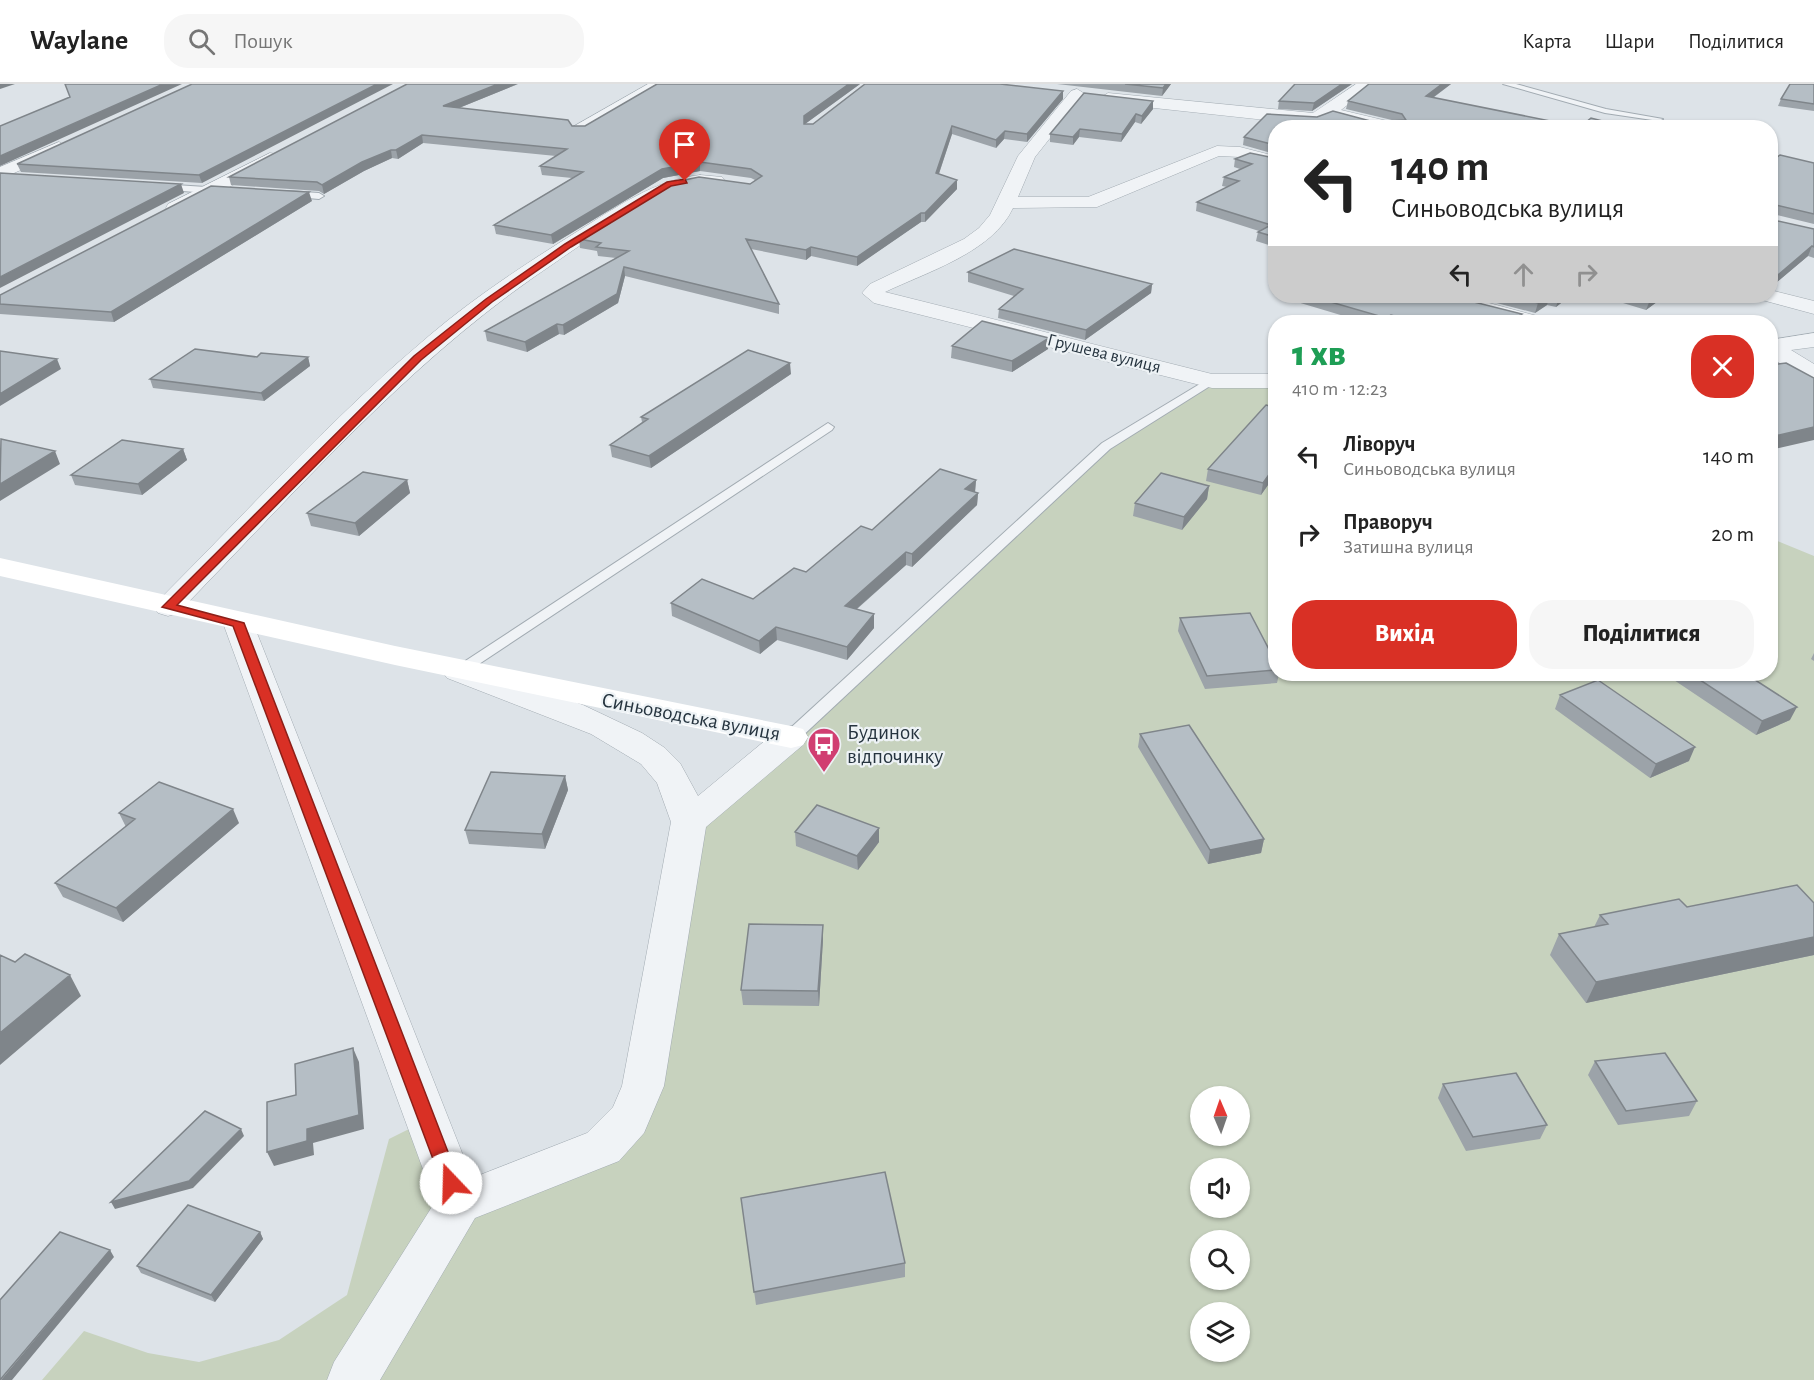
<!DOCTYPE html>
<html lang="uk">
<head>
<meta charset="utf-8">
<style>
  :root { --surface:#fff; --page:#f6f6f6; --text:#222; --muted:#767676; --line:#e0e0e0; --accent:#d93025 }
  body { margin:0; font-family:"Alegreya Sans",sans-serif; background:var(--page); color:var(--text); height:100vh; display:flex; flex-direction:column; font-size:22px; white-space:nowrap }
  * { box-sizing:border-box; margin:0 }
  p { font-size:20px; color:var(--muted) }
  .icon { flex:none; width:33px; height:33px; fill:none; stroke:currentColor; stroke-width:2; stroke-linecap:round; stroke-linejoin:round }
  .map { position:relative; flex:1; overflow:hidden }
  .side { position:absolute; left:1268px; top:231px; width:510px; height:366px; display:flex; flex-direction:column; background:var(--surface); border-radius:24px; box-shadow:0 2px 4px #0004 }
  .side>* { flex:none }
  .hud { position:absolute; left:1268px; top:36px; width:510px; height:183px; border-radius:24px; box-shadow:0 2px 4px #0004; background:#fff; color:var(--text); overflow:hidden }
  .needle { width:39px; rotate:358deg }
  .buttons { position:absolute; left:1190px; top:1002px; display:grid; gap:12px }
  .buttons a { display:grid; place-items:center; width:60px; height:60px; border-radius:50%; background:var(--surface); box-shadow:0 2px 4px #0004; font-size:30px }
  .pin { position:absolute; display:grid; place-items:center; width:51px; height:51px; color:#fff; margin:-62px -26px; border-radius:50% 50% 50% 0; rotate:-45deg; box-shadow:0 0 6px #0007 }
  .pin .icon { rotate:45deg }
  .me { position:absolute; width:66px; margin:-33px; rotate:339deg; stroke-linejoin:round; filter:drop-shadow(0 0 4px #0008) }
  .turn { display:flex; align-items:center; gap:21px; height:126px; padding:0 24px; font-size:27px }
  .turn .icon { width:78px; height:78px; stroke-width:2.5 }
  .turn b { display:block; font-size:42px; line-height:51px }
  .lanes { display:flex; align-items:center; height:57px; padding:0 24px; background:#0003; justify-content:center; gap:30px; direction:ltr }
  .lanes .off { opacity:.35 }
  .round { display:grid; place-items:center; flex:none; width:63px; height:63px; border-radius:24px; background:var(--page) }
  .head { display:flex; align-items:center; justify-content:space-between; height:102px; padding:0 24px }
  h1 { font-size:36px; font-weight:800; line-height:45px; color:#1e9e55 }
  .action { display:flex; gap:12px; margin-top:auto; padding:12px 24px }
  .action a { flex:1; height:69px; border-radius:24px; background:var(--accent); color:#fff; font-size:24px; font-weight:800; line-height:69px; text-align:center }
  .action a+a { background:var(--page); color:var(--text) }
  ul { padding:0; list-style:none }
  li { display:flex; align-items:center; gap:18px; height:78px; padding:0 24px }
  li div { flex:1 }
  li b { display:block; font-size:22px }
  li em { font-style:normal }
  header { display:flex; align-items:center; gap:36px; box-sizing:border-box; height:84px; padding:0 30px; background:var(--surface); border-bottom:2px solid var(--line) }
  header strong { font-size:28px }
  nav { display:flex; gap:33px; margin-inline-start:auto; font-size:21px }
  .search { width:420px; height:54px; background:var(--page); display:flex; align-items:center; gap:15px; box-sizing:border-box; padding:0 21px; border-radius:24px; color:var(--muted); font-size:22px }
  .map>svg:first-child { display:block }
  .green { fill:#c7d2be; fill-rule:evenodd }
  .lines { fill:none; stroke-linecap:round; stroke-linejoin:round }
  .lane-casing { stroke:#a2abb2; stroke-width:2 }
  .street-casing { stroke:#a2abb2; stroke-width:1 }
  .lane { fill:#f0f3f6; fill-rule:evenodd }
  .street { fill:#f0f3f6; fill-rule:evenodd }
  .secondary { fill:#fff; fill-rule:evenodd }
  .wall { fill:#9ca3a9 }
  .shaded-wall { fill:#7f858a }
  .building { fill:#b5bec5; stroke:#7f858a; stroke-width:1.5 }
  .route { fill:#d93025; stroke:#8d1f18; stroke-width:1.5 }
  .labels { text-anchor:middle; dominant-baseline:central; stroke-width:4.5; stroke-linejoin:round; paint-order:stroke }
  .far-street-label { font-size:18px; fill:#26343f; stroke:#edf2f5 }
  .street-label { font-size:21px; fill:#26343f; stroke:#edf2f5 }
  .poi-label { font-size:21px; fill:#26343f; stroke:#edf2f5; text-anchor:start }
</style>
</head>
<body>
<header>
<strong>Waylane</strong>
<div class="search"><svg class="icon" aria-label="search" viewBox="0 0 24 24"><circle cx="10" cy="10" r="6"/><path d="M15 15l6 6"/></svg>Пошук</div>
<nav><a>Карта</a><a>Шари</a><a>Поділитися</a></nav>
</header>
<div class="map">
<svg width="1814" height="1296" viewBox="0 0 1814 1296">
  <rect width="100%" height="100%" fill="#dde3e8"/>
  <path class="green" d="M1212 297H1275V590H1770V454L1814 472V1296H42L84 1247 148 1269 199 1278 279 1256 347 1211 389 1055 427 1036 459 1119 618 1051 689 738 1106 362ZM1200 1012H1239V1052H1200ZM1200 1084H1239V1124H1200ZM1200 1156H1239V1196H1200ZM1200 1228H1239V1268H1200Z"/>
  <g class="lines">
    <defs>
      <path id="lane" d="M1503 0H1516L1606 25 1663 35 1659 37 1605 29Z
        M160 100 221 104 226 107 221 110 157 105 155 103Z
        M288 107 319 109 324 112 319 115 285 112 283 110Z
        M1208 295 1218 297 1110 365 797 657H785L783 653 785 649 1102 359Z
        M828 339 834 343 832 346 464 590H452L450 587Z"/>
      <path id="street" d="M648 0H667L585 48H573L571 44Z
        M1356 0H1374L1341 26 1400 40 1402 44H1372L1331 33 1316 39H1294L1108 19 1100 14 1108 9 1313 29Z
        M1077 5 1085 10 1035 73 1018 113H1088L1217 62 1240 63 1275 72V82L1240 73 1219 72 1097 123 1013 124C993 168 927 188 885 208L1212 290H1275V304H1212L874 219 862 209 870 200 964 155 979 144 990 131 1018 72 1071 7Z
        M59 58 68 63 65 67 0 95V83Z
        M270 69 276 70 279 74 276 78 182 128H168L166 124 168 120Z
        M700 91 722 93 725 97C720 105 686 102 674 108 626 127 577 164 534 193 400 287 292 412 178 529L168 532 158 529 153 523 158 517C247 428 333 332 430 251 476 212 527 179 578 147 617 123 654 96 700 91Z
        M1770 206 1814 217V230L1762 216 1759 212H1770Z
        M1431 212H1463L1541 233 1544 238H1511L1435 216Z
        M1814 249V263L1791 266 1814 280V297L1806 295 1770 273V256Z
        M238 530 249 533 253 539 472 1094 587 1049 613 1023 622 1002 671 738 657 699 641 680 591 650 447 594 442 587 447 580 458 577 520 598 583 621 642 649 665 664 680 679 698 712 779 645 791 642 803 645 808 653 803 661 706 743 664 1002 644 1049 619 1077 475 1134 380 1296H327L334 1278 435 1118 223 539 227 533Z"/>
    </defs>
    <use href="#lane" class="lane-casing"/>
    <use href="#street" class="street-casing"/>
    <use href="#lane" class="lane"/>
    <use href="#street" class="street"/>
    <path class="secondary" d="M0 474 395 562 791 642 803 645 808 653 803 661 791 664 395 581 0 492Z"/>
  </g>
  <path class="wall" d="M192 0 202 99 21 88 17 80Z
    M518 0 459 24 572 42H585L657 0H860L805 40H813L1063 15 1027 58 1004 55 996 64 952 50 939 90 957 105 925 138H921L857 182 811 172 806 176 751 165 779 220V230L625 192 618 219 564 251 559 250 527 268 487 257 485 247 616 174 598 172 597 167 580 164 579 155 750 100 755 96 751 94 700 87 663 94 553 160 496 150 494 141 572 94 542 91 540 82 556 72 423 59 398 75 392 74 364 87 324 110 319 107 231 101 229 93Z
    M1057 0H1171L1162 12Z
    M1352 0 1312 27 1278 25 1279 17Z
    M1369 0H1451L1433 14 1580 43 1591 34 1630 44H1275V70L1243 61 1244 53 1267 30 1317 33 1333 27 1374 38 1396 37 1346 25 1348 17Z
    M1814 0V27L1778 22 1781 15Z
    M1153 17V25L1141 40 1135 38 1121 58 1079 53 1073 61 1050 58V50Z
    M1275 74V163L1256 157 1258 148 1259 147 1196 127 1197 118 1227 103 1222 102 1224 93 1240 85 1234 83 1235 75Z
    M1770 78 1814 79V140L1773 130V136L1814 145V174L1808 172 1770 204Z
    M312 117 114 238 0 230V211Z
    M1275 181V193L1271 192 1272 183Z
    M968 188 1152 200 1151 209 1085 256 998 234 999 225 1014 212 968 198Z
    M1277 212H1450L1522 230 1519 238H1364Z
    M1470 212H1570L1556 223 1547 221 1535 229Z
    M1600 212H1665L1646 226Z
    M1049 254 1048 265 1012 288 951 274 952 262Z
    M308 273 310 282 264 317 153 304 150 295Z
    M791 290 651 384 612 373 610 361 642 338 641 333Z
    M1275 321V391L1261 411 1206 397 1208 385Z
    M183 365 187 376 142 411 75 401 71 391Z
    M407 396 410 409 359 452 311 442 307 429Z
    M976 396 975 408 978 409 977 421 912 483 906 481 856 526 874 544 847 576 777 556 760 570 672 532 671 519 753 515 806 488 872 446Z
    M1209 402 1207 415 1182 446 1133 432 1135 419Z
    M1180 534 1275 577V590H1279L1277 599 1205 605 1178 547Z
    M1814 569V577L1811 575Z
    M1665 590H1746L1790 636 1756 651Z
    M1560 611 1689 677 1650 694 1555 625Z
    M1140 650 1264 755 1261 769 1208 780 1138 663Z
    M565 692 568 706 545 765 469 760 465 746Z
    M119 729 239 739 123 838 63 813 55 799 126 743Z
    M795 748 879 758 858 786 796 762Z
    M1814 819V871L1586 919 1550 871 1559 850 1594 843 1600 831 1687 823Z
    M823 841V855L819 922 743 921 741 906Z
    M1595 977 1697 1017 1689 1032 1618 1041 1588 991Z
    M1443 1000 1547 1041 1540 1055 1466 1067 1438 1014Z
    M741 1114 905 1179V1193L756 1221Z
    M260 1148 263 1155 215 1218 141 1189 137 1182Z"/>
  <path class="shaded-wall" d="M0 0H15L0 5Z
    M163 0H182L0 82V72Z
    M377 0H393L202 99 199 91Z
    M498 0H518L444 30 443 22Z
    M849 0H860L805 40 804 48V32Z
    M1166 0H1171L1162 12 1163 4Z
    M1342 0H1352L1312 27 1314 19Z
    M1442 0H1451L1424 20 1426 12Z
    M1063 7V15L1027 58V50Z
    M1153 17V25L1141 40 1142 32Z
    M1136 30 1135 38 1121 58 1122 50Z
    M952 42V50L936 98V89Z
    M1080 45 1079 53 1073 61V53Z
    M1005 47 1004 55 996 64V56Z
    M422 51 423 59 398 75 396 66Z
    M391 66 392 74 364 87 324 110 322 101 362 78Z
    M700 78V87L663 94 553 160 551 151 662 85Z
    M957 96V105L925 138V129Z
    M181 100 184 109 0 204V193Z
    M309 108 312 117 114 238 111 228Z
    M921 129V138L857 182V173Z
    M1812 162 1808 172 1770 204V200L1772 196Z
    M811 163V172L806 176V166Z
    M624 183 625 192 618 219 564 251 563 241Z
    M1152 200 1151 209 1085 256 1086 246Z
    M1549 212H1550L1547 221 1535 229 1538 219Z
    M1560 212H1570L1556 223 1559 213Z
    M1656 212H1665L1646 226 1650 216Z
    M1522 230 1519 238H1509Z
    M1391 231 1389 238H1385L1386 234Z
    M557 240 559 250 527 268 525 258Z
    M1049 254 1048 265 1012 288V277Z
    M308 273 310 282 264 317 261 309Z
    M57 275 61 285 0 322V310Z
    M790 279 791 290 651 384 649 372Z
    M1814 343V356L1770 366V353Z
    M183 365 187 376 142 411 138 400Z
    M55 367 60 380 0 417V400Z
    M1275 382V391L1261 411 1263 399Z
    M407 396 410 409 359 452 355 439Z
    M976 396 975 408 965 405Z
    M1209 402 1207 415 1182 446 1184 433Z
    M978 409 977 421 912 483V470Z
    M906 468V481L845 535V522Z
    M874 530V544L847 576V563Z
    M776 543 777 556 760 570 759 557Z
    M1797 623 1790 636 1756 651 1762 637Z
    M1695 663 1689 677 1650 694 1656 680Z
    M565 692 568 706 545 765 542 750Z
    M233 725 239 739 123 838 116 824Z
    M879 744V758L858 786 857 772Z
    M1264 755 1261 769 1208 780 1210 766Z
    M823 841V855L819 922 818 907Z
    M1814 853V871L1586 919 1596 898Z
    M70 891 81 912 0 981V949Z
    M353 964 359 978 364 1045 313 1059 314 1071 274 1082 267 1068 307 1045Z
    M241 1045 244 1052 193 1104 115 1125 111 1118Z
    M260 1148 263 1155 215 1218 211 1211Z
    M110 1166 114 1173 12 1296H1Z"/>
  <path class="building" d="M65 0H163L0 72V42L70 13Z
    M192 0H377L199 91 17 80Z
    M407 0H498L443 22 568 36 572 42H585L657 0H849L804 32V40H813L865 0H1000L1063 7 1027 50 1005 47 996 56 952 42 936 89 957 96 925 129H921L857 173 811 163 806 166 746 155 779 220 624 183 617 210 563 241 557 240 525 258 485 247 629 167 596 163 601 159 579 155 675 98 699 93 750 100 762 92 751 85 700 78 662 85 551 151 494 141 583 88 540 82 567 65 422 51 396 66H391L362 78 322 101 317 98 229 93Z
    M1125 0H1166L1163 4Z
    M1295 0H1342L1314 19 1279 17Z
    M1369 0H1442L1426 12 1580 43 1591 34 1630 44H1275V61L1244 53 1267 30 1317 33 1333 27 1374 38 1406 36 1402 30 1348 17Z
    M1790 0H1814V20L1781 15Z
    M1084 9 1153 17 1142 32 1136 30 1122 50 1080 45 1073 53 1050 50Z
    M1250 69 1275 74V153L1258 148 1271 141 1197 118 1239 97 1224 93 1252 80 1235 75Z
    M1780 71 1814 79V130L1772 120 1773 136 1814 145V163L1812 162 1772 196 1770 195V78Z
    M0 89 181 100 0 193Z
    M211 102 309 108 111 228 0 220V211Z
    M1014 165 1152 200 1086 246 999 225 1023 205 968 188Z
    M1310 212H1450L1522 230 1509 238H1416L1391 231 1386 234Z
    M1510 212H1549L1538 219Z
    M1636 212H1656L1650 216Z
    M982 237 1049 254 1012 277 952 262Z
    M195 265 257 273 261 269 308 273 261 309 150 295Z
    M748 266 790 279 649 372 610 361 648 335 641 333Z
    M0 267 57 275 0 310Z
    M1786 279 1814 294V343L1770 353V281Z
    M1266 321 1273 323 1275 321V382L1263 399 1208 385Z
    M1 355 55 367 0 400Z
    M122 356 183 365 138 400 71 391Z
    M940 385 976 396 965 405 978 409 912 470 906 468 845 522 874 530 847 563 776 543 759 557 671 519 702 495 753 515 794 484 806 488 861 442 872 446Z
    M363 388 407 396 355 439 307 429Z
    M1161 389 1209 402 1184 433 1135 419Z
    M1250 529 1275 577V586L1207 592 1180 534Z
    M1691 590H1746L1797 623 1762 637Z
    M1598 596 1695 663 1656 680 1560 611Z
    M1189 641 1264 755 1210 766 1140 650Z
    M491 688 565 692 542 750 465 746Z
    M159 698 233 725 116 824 55 799 135 735 119 729Z
    M817 721 879 744 857 772 795 748Z
    M1797 801 1814 819V853L1596 898 1559 850 1608 840 1600 831 1679 815 1687 823Z
    M749 840 823 841 818 907 741 906Z
    M25 870 70 891 0 949V871L15 878Z
    M353 964 359 1031 307 1045V1057L267 1068V1018L296 1011 295 980Z
    M1665 969 1697 1017 1626 1027 1595 977Z
    M1516 989 1547 1041 1473 1053 1443 1000Z
    M205 1027 241 1045 189 1097 111 1118Z
    M885 1088 905 1179 754 1208 741 1114Z
    M188 1121 260 1148 211 1211 137 1182Z
    M60 1148 110 1166 0 1296V1216Z"/>
  <path class="route" d="M685 95 687 99 671 102 571 163 492 218 421 276 177 521 244 539 460 1099 458 1105 451 1107 444 1105 442 1099 233 542 162 523 414 272 486 215 565 160 667 98Z"/>
  <defs>
    <symbol id="bus-pin" viewBox="-11 -11 22 30"><path d="M0 17L-7.5 6A9.5 9.5 0 1 1 7.5 6Z" fill="#d13e71" stroke="#edf2f5"/><path d="M-5-6H5V4H4V6H2V4H-2V6H-4V4H-5ZM-3.5-4V0h7V-4ZM-3.5 1.2v1.5H-2V1.2ZM2 1.2v1.5H3.5V1.2Z" fill="#fff"/></symbol>
  </defs>
  <g fill-rule="evenodd">
    <use href="#bus-pin" x="805" y="641" width="38" height="52"/>
  </g>
  <g class="labels">
    <g class="far-street-label">
      <text transform="translate(1104 270) rotate(14)">Грушева вулиця</text>
    </g>
    <g class="street-label">
      <text transform="translate(691 633) rotate(11)">Синьоводська вулиця</text>
    </g>
    <g class="poi-label">
      <text x="847" y="648">Будинок<tspan x="847" dy="24">відпочинку</tspan></text>
    </g>
  </g>
</svg>
<div class="buttons">
<a><svg class="needle" viewBox="-14 -14 28 28"><path d="M0-13l5 13h-10z" fill="#e53935"/><path d="M0 13l5-13h-10z" fill="#767676"/></svg></a>
<a><svg class="icon" aria-label="sound" viewBox="0 0 24 24"><path d="M4 9h4l5-4v14l-5-4H4zM17 9q2 3 0 6"/></svg></a>
<a><svg class="icon" aria-label="search" viewBox="0 0 24 24"><circle cx="10" cy="10" r="6"/><path d="M15 15l6 6"/></svg></a>
<a><svg class="icon" aria-label="layers" viewBox="0 0 24 24"><path d="M12 4l9 5-9 5-9-5zM3 14l9 5 9-5"/></svg></a>
</div>
<div class="pin" style="left:685px;top:97px;background:#d93025"><svg class="icon" aria-label="arrive" viewBox="0 0 24 24"><path d="M6 21V4h12l-3 4 3 4H6"/></svg></div>
<svg class="me" style="left:451px;top:1099px" viewBox="-20 -20 40 40"><circle r="19" fill="#fff"/><path d="M0-13L10 11 0 6-10 11z" fill="#d93025"/></svg>
<div class="hud">
<div class="turn"><svg class="icon" aria-label="left" viewBox="0 0 24 24"><path d="M17 20v-9H6M10 6l-5 5 5 5"/></svg><div><b>140 m</b>Синьоводська вулиця</div></div>
<div class="lanes"><svg class="icon" aria-label="left" viewBox="0 0 24 24"><path d="M17 20v-9H6M10 6l-5 5 5 5"/></svg><svg class="icon off" aria-label="ahead" viewBox="0 0 24 24"><path d="M12 20V5M6 11l6-6 6 6"/></svg><svg class="icon off" aria-label="right" viewBox="0 0 24 24"><path d="M7 20v-9h11M14 6l5 5-5 5"/></svg></div>
</div>
<section class="side">
<div class="head"><div><h1>1 хв</h1><p>410 m · 12:23</p></div><a class="round" style="background:#d93025;color:#fff"><svg class="icon" aria-label="close" viewBox="0 0 24 24"><path d="M6 6l12 12M18 6L6 18"/></svg></a></div>
<ul>
<li><svg class="icon" aria-label="left" viewBox="0 0 24 24"><path d="M17 20v-9H6M10 6l-5 5 5 5"/></svg><div><b>Ліворуч</b><p>Синьоводська вулиця</p></div><em>140 m</em></li>
<li><svg class="icon" aria-label="right" viewBox="0 0 24 24"><path d="M7 20v-9h11M14 6l5 5-5 5"/></svg><div><b>Праворуч</b><p>Затишна вулиця</p></div><em>20 m</em></li>
</ul>
<div class="action"><a>Вихід</a><a>Поділитися</a></div>
</section>
</div>
</body>
</html>
